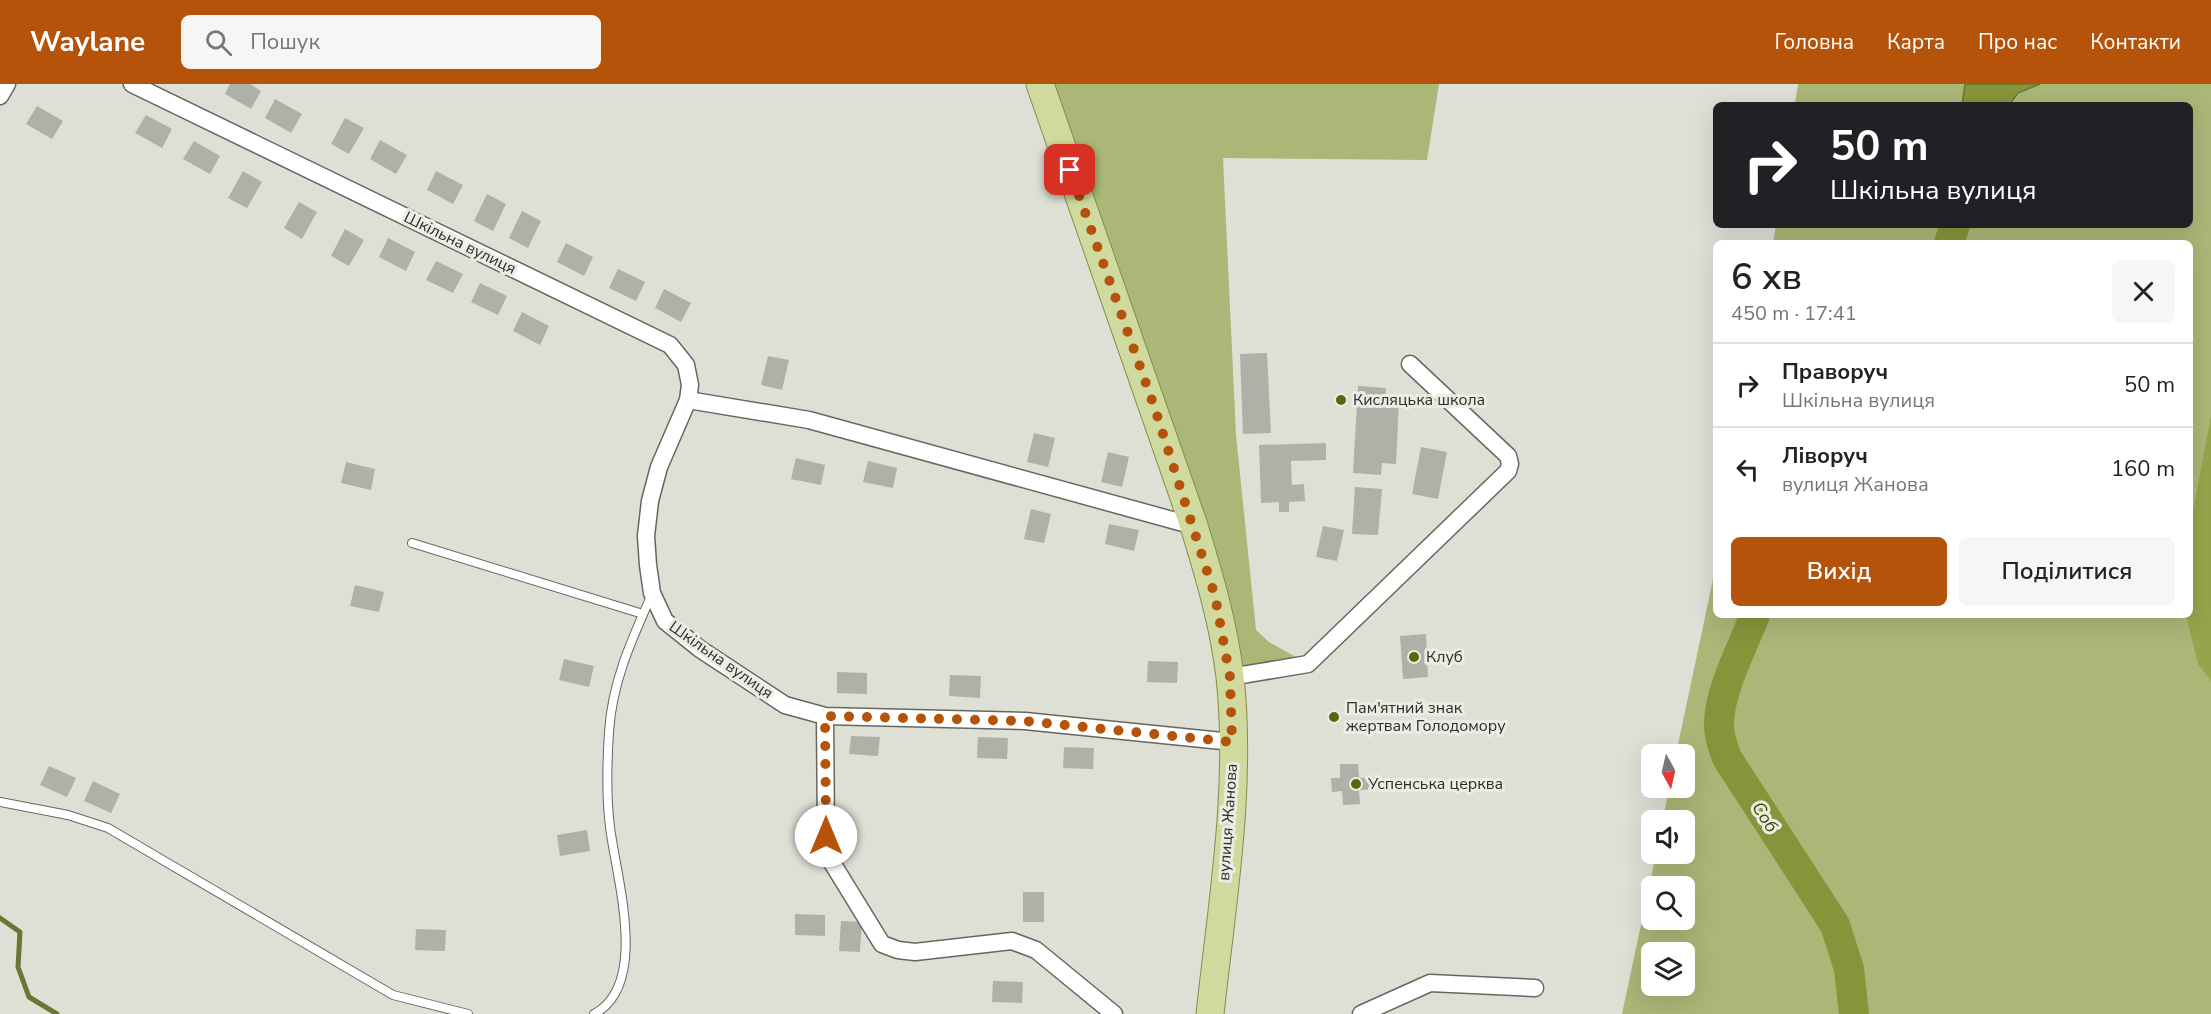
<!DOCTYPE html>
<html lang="uk">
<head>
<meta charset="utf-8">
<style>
  :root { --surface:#fff; --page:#f6f6f6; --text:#222; --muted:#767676; --line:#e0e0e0; --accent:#b45309 }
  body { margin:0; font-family:"Nunito Sans",sans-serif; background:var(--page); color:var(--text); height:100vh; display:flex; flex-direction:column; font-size:22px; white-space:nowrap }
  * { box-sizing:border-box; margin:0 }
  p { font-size:20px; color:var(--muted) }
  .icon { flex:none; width:33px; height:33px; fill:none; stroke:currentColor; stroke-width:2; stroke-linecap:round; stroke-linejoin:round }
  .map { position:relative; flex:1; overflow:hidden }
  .details { position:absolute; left:1713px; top:156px; width:480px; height:378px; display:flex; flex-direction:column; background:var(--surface); border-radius:9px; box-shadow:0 6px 24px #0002 }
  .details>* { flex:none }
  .hud { position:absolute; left:1713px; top:18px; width:480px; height:126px; border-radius:9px; box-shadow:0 6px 24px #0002; background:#202124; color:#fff; overflow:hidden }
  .needle { width:39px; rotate:172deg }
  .tools { position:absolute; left:1641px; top:660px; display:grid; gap:12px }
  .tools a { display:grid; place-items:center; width:54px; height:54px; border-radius:9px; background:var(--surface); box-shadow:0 6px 24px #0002; font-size:30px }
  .pin { position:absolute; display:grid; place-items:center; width:51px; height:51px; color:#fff; margin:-26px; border-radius:12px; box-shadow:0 3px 9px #0006 }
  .me { position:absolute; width:66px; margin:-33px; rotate:0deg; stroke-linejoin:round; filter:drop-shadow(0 0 4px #0008) }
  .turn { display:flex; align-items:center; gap:21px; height:126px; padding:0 18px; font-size:27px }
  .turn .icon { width:78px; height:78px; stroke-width:2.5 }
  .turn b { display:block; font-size:42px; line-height:51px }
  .round { display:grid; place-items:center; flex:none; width:63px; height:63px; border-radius:9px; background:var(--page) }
  .head { display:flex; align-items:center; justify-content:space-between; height:102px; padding:0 18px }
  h1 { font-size:36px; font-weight:600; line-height:45px }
  .action { display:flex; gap:12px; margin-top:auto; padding:12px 18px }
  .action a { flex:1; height:69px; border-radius:9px; background:var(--accent); color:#fff; font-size:24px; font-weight:600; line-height:69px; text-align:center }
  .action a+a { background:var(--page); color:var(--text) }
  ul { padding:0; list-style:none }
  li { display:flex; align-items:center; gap:18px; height:84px; padding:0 18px; border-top:2px solid var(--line) }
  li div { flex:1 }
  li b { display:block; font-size:22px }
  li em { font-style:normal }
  header { display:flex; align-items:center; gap:36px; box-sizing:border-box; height:84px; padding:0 30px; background:var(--accent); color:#fff }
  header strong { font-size:28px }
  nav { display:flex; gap:33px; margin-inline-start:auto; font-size:21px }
  .search { width:420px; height:54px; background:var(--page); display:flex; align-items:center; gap:15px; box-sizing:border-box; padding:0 21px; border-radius:9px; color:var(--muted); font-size:22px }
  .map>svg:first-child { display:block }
  .green { fill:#aab777; fill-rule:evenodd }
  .forest { fill:#96a54b }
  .water { fill:#86953a; stroke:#6b7635; stroke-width:1.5 }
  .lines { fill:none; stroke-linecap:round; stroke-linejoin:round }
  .stream { stroke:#6b7635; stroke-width:5 }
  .river { stroke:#86953a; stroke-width:30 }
  .building { fill:#aeb1a7 }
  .service-casing { stroke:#666860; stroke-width:10 }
  .minor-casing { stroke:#666860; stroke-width:19 }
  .primary-casing { stroke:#838e4c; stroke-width:29 }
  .service { stroke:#fff; stroke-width:8 }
  .minor { stroke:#fff; stroke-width:16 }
  .primary { stroke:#d0da9e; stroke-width:27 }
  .route { stroke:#b45309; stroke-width:10; stroke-dasharray:0 18 }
  .poi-dot { fill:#5a660b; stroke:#ebede4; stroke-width:2 }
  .labels { text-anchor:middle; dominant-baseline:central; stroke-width:6; stroke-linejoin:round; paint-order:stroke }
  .street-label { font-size:16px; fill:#2d2e2a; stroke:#ebede4 }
  .poi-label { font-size:16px; fill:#2d2e2a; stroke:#ebede4; text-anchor:start }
  .water-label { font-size:18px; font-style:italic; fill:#404a02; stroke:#ebede4 }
</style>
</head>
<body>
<header>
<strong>Waylane</strong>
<div class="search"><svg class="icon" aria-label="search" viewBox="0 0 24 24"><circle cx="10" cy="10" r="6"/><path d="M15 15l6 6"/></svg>Пошук</div>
<nav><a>Головна</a><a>Карта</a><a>Про нас</a><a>Контакти</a></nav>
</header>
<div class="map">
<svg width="2211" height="930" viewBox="0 0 2211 930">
  <rect width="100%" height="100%" fill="#dee0d6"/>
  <path class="green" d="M1040 0H1439L1427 76 1223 74 1236 351 1256 546 1269 558 1308 580 1230 593Z
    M1798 0H1995L1990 21H1795Z
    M2040 0H2211V930H1622L1656 770H1684V736H1663L1669 704H1684V670H1676L1716 481V531H2190V159H1773L1776 141H2190V21H2009L2018 9ZM1652 802H1684V836H1652ZM1652 868H1684V902H1652Z"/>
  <path class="forest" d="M2211 332V597L2198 580 2186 531H2190V443Z"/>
  <path class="water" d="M1965 0H2040L2018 9 2009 21H1962Z"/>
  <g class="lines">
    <path class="stream" d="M0 834 20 848 18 883 29 913 57 930"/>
    <path class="river" d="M1949 159 1955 141
      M1755 531C1743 562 1720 605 1719 638 1718 650 1723 663 1727 674L1835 841 1849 885 1854 930"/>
  </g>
  <path class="building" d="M230 0H250L261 7 251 25 225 10Z
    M275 15 302 30 291 49 265 34Z
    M37 22 63 37 52 55 26 40Z
    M146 31 172 45 162 64 135 49Z
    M345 34 364 44 349 70 331 60Z
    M380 56 407 71 396 90 370 75Z
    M194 57 220 72 210 90 183 75Z
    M243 87 262 98 247 124 228 114Z
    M436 87 463 101 453 120 427 106Z
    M487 110 506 120 493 147 474 137Z
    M299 118 317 128 302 155 284 144Z
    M522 127 541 137 528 164 509 154Z
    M345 145 364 156 349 182 331 172Z
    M388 154 415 168 406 187 379 173Z
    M566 159 593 173 584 192 557 178Z
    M436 177 463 190 453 209 426 196Z
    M618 185 645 198 636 217 609 204Z
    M480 199 507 212 498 231 471 218Z
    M664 205 691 219 681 238 655 224Z
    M522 228 549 242 540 261 513 247Z
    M1267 269 1271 349 1243 350 1240 270Z
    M768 272 789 276 782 306 761 301Z
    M1358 302 1386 304 1385 316 1399 317 1396 380 1382 379 1381 391 1353 389Z
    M1034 349 1055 354 1048 383 1027 378Z
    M1326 359V376L1291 377 1292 401 1304 400 1305 417 1289 418V428H1279V418L1261 419 1259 361Z
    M1421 363 1447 368 1438 415 1412 410Z
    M1108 368 1129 373 1122 403 1101 398Z
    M796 374 825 381 821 401 791 395Z
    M868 377 897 384 893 404 863 398Z
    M346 378 375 385 371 406 341 399Z
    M1355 403 1382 405 1378 451 1352 450Z
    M1031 425 1051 430 1044 459 1024 455Z
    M1109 440 1139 446 1134 467 1105 460Z
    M1323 442 1344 446 1337 477 1316 473Z
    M355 501 384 508 379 528 350 522Z
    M1426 550 1428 593 1403 595 1400 552Z
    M564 575 594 582 589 603 559 596Z
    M1148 577 1178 578 1177 599 1147 598Z
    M837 588 867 589V610L837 609Z
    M950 591 981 592 980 614 949 612Z
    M851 652 880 653 878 672 849 670Z
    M978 653 1008 654 1007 675 977 674Z
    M1064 663 1094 664 1093 685 1063 684Z
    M1340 680H1358L1359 694 1381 693 1382 705 1359 706 1360 720 1343 721 1342 707 1332 708 1331 694H1340Z
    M49 682 76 694 67 713 40 701Z
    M93 697 120 710 111 729 84 717Z
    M587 746 590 767 560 772 557 751Z
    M1023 808H1044V838H1023Z
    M795 830 825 831V852L795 851Z
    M841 837 862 838 860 868 839 867Z
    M416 845 446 846 445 867 415 866Z
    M993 897 1023 898 1022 919 992 918Z"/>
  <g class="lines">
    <defs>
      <path id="service" d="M412 459 643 530
        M0 718 68 731 108 744 393 911 468 930
        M594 930C650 901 616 793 610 743 606 712 607 679 609 648 612 598 632 555 652 510"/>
      <path id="minor" d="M132 0 670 261 686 281 690 301 688 316 659 383 650 417 646 452 648 481 652 509 665 537 700 565 785 621 825 632 1025 637 1232 658
        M0 12 7 0
        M688 316 809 336 1194 442
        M1230 593 1308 580 1508 387 1510 380 1508 372 1410 280
        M825 632 826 752 831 777 882 860 898 866 915 868 1012 857 1036 866 1114 930
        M1361 930 1430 899 1535 904"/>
      <path id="primary" d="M1040 0 1194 442C1209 491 1224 541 1230 593 1242 704 1222 819 1210 930"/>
    </defs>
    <use href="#service" class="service-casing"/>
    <use href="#minor" class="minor-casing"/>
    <use href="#primary" class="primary-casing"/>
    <use href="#service" class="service"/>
    <use href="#minor" class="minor"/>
    <use href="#primary" class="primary"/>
  </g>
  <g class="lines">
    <path class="route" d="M826 752 825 632 1025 637 1232 658 1230 593 1215 512 1154 322 1070 86"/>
  </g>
  <g class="poi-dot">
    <circle cx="1341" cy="316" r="6"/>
    <circle cx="1414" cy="573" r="6"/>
    <circle cx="1334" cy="633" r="6"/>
    <circle cx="1356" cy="700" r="6"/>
  </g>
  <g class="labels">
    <g class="street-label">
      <text transform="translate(460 159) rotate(26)">Шкільна вулиця</text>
      <text transform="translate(721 576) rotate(35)">Шкільна вулиця</text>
      <text transform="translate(1228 738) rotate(-86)">вулиця Жанова</text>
    </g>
    <g class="poi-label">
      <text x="1353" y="316">Кисляцька школа</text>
      <text x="1426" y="573">Клуб</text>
      <text x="1346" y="624">Пам'ятний знак<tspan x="1346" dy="18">жертвам Голодомору</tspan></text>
      <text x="1368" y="700">Успенська церква</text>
    </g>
    <g class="water-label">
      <text transform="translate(1765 733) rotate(57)">Соб</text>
    </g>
  </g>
</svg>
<div class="tools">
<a><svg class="needle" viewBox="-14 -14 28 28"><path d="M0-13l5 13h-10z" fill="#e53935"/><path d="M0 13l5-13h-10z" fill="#767676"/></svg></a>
<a><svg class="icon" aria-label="sound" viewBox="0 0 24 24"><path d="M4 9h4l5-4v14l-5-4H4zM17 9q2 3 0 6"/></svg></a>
<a><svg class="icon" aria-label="search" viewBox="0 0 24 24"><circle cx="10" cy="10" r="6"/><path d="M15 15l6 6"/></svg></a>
<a><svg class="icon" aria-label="layers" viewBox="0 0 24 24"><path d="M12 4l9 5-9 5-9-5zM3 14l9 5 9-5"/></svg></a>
</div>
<div class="pin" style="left:1070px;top:86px;background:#d93025"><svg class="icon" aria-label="arrive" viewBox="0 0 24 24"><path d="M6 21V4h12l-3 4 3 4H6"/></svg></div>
<svg class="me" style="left:826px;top:752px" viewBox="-20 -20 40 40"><circle r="19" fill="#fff"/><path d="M0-13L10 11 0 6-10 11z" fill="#b45309"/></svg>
<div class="hud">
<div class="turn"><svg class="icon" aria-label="right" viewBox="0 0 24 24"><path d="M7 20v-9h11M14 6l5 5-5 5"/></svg><div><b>50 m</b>Шкільна вулиця</div></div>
</div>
<section class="details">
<div class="head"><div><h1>6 хв</h1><p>450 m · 17:41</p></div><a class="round"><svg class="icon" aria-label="close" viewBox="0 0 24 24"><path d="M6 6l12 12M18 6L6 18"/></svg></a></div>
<ul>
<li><svg class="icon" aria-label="right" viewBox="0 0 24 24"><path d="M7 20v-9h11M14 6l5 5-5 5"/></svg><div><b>Праворуч</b><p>Шкільна вулиця</p></div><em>50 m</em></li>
<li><svg class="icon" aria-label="left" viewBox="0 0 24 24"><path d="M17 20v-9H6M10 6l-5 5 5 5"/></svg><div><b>Ліворуч</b><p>вулиця Жанова</p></div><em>160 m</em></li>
</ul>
<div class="action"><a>Вихід</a><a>Поділитися</a></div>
</section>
</div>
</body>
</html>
